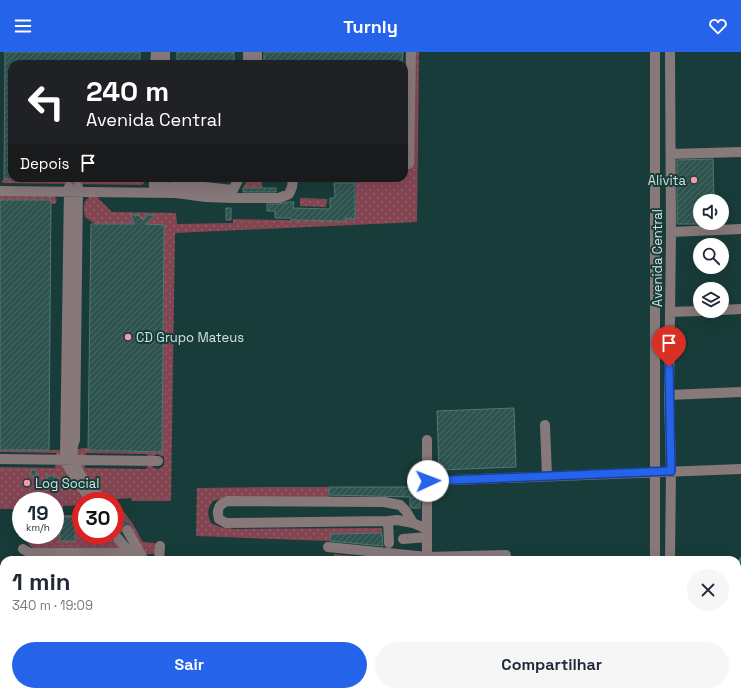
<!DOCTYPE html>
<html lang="pt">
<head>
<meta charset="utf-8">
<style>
  :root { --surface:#fff; --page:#f6f6f7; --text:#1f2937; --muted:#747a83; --accent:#2563eb }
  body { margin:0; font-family:"Space Grotesk",sans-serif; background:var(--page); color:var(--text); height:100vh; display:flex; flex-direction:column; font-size:15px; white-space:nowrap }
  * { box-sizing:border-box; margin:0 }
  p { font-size:13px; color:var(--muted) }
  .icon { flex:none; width:22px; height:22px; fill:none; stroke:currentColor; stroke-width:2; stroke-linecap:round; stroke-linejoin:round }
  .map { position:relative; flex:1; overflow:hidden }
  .details { position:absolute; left:0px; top:504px; width:741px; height:140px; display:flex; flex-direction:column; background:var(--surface); border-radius:12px 12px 0 0; box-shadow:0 4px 16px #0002 }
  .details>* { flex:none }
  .banner { position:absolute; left:8px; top:8px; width:400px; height:122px; border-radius:12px; box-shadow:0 4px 16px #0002; background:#202124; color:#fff; overflow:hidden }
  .fabs { position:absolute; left:693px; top:142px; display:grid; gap:8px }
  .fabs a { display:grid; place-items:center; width:36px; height:36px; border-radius:50%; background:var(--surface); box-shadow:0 4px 16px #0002; font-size:20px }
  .speed { position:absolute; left:12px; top:440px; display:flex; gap:8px; font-size:20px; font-weight:700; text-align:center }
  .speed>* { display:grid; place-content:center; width:52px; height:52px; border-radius:50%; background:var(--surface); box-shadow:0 4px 16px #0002; line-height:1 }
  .speed small { font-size:10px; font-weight:400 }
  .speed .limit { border:6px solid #d22; background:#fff; color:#111 }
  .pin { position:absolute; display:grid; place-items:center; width:34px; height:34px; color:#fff; margin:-41px -17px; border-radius:50% 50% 50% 0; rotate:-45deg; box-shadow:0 0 4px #0007 }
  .pin .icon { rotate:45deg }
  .me { position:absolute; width:44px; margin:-22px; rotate:88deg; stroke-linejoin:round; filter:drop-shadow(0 0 3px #0008) }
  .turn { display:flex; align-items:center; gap:14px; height:84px; padding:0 12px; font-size:18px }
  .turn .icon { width:52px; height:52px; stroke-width:2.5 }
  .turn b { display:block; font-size:28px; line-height:34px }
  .then { display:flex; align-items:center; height:38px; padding:0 12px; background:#0003; gap:8px; font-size:15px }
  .round { display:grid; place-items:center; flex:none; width:42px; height:42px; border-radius:21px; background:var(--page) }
  .summary { display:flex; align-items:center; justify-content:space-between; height:68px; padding:0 12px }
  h1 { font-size:24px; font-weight:600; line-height:30px }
  .primary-button { display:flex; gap:8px; margin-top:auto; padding:8px 12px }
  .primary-button a { flex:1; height:46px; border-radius:24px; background:var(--accent); color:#fff; font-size:16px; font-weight:600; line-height:46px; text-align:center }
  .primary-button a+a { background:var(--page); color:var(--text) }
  header { display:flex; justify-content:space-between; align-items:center; height:52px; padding:0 12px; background:var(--accent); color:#fff; font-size:18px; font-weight:600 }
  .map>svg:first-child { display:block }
  .green { fill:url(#green-dots) }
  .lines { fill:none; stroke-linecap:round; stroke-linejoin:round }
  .stream { stroke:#2f978f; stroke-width:2 }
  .building { fill:url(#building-hatch); stroke:#537874 }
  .minor-tunnel { stroke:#335552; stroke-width:10; stroke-dasharray:10 5; stroke-linecap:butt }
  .minor { stroke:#87787a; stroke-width:10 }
  .highway { stroke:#f8d3d9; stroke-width:12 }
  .route-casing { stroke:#184099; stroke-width:10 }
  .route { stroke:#2563eb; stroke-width:7 }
  .poi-dot { fill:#f39aab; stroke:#183c39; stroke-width:1.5 }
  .labels { text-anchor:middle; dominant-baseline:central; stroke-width:4; stroke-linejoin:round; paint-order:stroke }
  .poi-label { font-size:13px; fill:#cfe3e0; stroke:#183c39; text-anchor:start }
  .street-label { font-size:13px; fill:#cfe3e0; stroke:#183c39 }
</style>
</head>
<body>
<header><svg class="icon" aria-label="menu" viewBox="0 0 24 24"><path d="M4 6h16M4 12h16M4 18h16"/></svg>Turnly<svg class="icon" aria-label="heart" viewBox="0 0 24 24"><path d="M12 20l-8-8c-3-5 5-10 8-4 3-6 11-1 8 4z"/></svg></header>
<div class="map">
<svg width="741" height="644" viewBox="0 0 741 644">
  <defs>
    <pattern id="green-dots" width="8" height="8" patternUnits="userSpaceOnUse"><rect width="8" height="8" fill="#844553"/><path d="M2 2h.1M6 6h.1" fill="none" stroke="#94606b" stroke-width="1.8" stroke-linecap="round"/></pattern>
    <pattern id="building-hatch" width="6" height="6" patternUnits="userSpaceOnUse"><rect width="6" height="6" fill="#2f534f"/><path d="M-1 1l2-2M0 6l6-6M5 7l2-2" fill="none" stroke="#4c6c68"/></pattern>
  </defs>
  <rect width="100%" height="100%" fill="#183c39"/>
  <path class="green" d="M416 0H419L417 170 175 181 171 449H132L131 446 117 447 118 452 133 472 142 489 144 490 155 491 157 493 156 500 154 502H146L143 501 135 483 115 453V449C101 449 86 424 79 413L85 411V416L147 417V412H150L154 416 159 417 164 413V405L157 402 148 407 147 402 86 401 85 406H79L76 399C80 395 89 395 93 399L162 400 164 173 95 172 85 165C83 157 83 148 91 144H96L112 160 176 161 177 172 233 171V167L345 169V166L355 167 356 126H404V114Z
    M249 126H262V136L242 137Z
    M4 127 130 129 131 128H138L139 127 144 128V131L142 133 3 131 2 129Z
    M0 142 54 143 57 148 55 152H51V148H0Z
    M300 146 327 147 326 155 300 154Z
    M0 398H60L62 403 56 406V401L0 400Z
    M56 410 61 411 85 445 84 449H81V453L63 454V463H81V483H98L104 491 109 487 111 490 115 487 121 496 118 498 32 496 28 491 25 483H55V449H21V457H0V415L55 416Z
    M266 435H329V446H224L213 449C207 457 207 462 211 471L220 475 235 477 382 476V481L331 482 330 489 196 484 197 436Z
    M334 502 373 506 372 508H334Z"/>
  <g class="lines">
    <path class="stream" d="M737 515 741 506
      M527 644V641"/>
  </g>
  <path class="building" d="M5 0H140V12H12V127H4Z
    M177 0H234V12H177Z
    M264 0H403L402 12H264Z
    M713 107 714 149H700V172H677V108Z
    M334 131H355V167L345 166V169L291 168V166H275V159H267V152H279L287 150H294L293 156 330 157V146H335Z
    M243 136H276V140H243Z
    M0 148H51L49 398H0Z
    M226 156H231V168H226Z
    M131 162 136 164 138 163 143 168 147 162 154 164 145 172 164 173 162 400 88 398 91 172H134Z
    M514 356 516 415 439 418 437 359Z
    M31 418H36V424H31Z
    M47 423 58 425V431L47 430Z
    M329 435H416L420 440V456H412L410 454V445L329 443Z
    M115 453 128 472H124L122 474 121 480 115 479Z
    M55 465H81V478H75V489H60V478H55Z
    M382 481 383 494 330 489 331 482Z
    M98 483H111L112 489 111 490 109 487 104 491Z"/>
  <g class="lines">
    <path class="minor-tunnel" d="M115 461 127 478
      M737 602H741"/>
    <path class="minor" d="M670 0 671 180 669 343 671 419 670 508
      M155 12 156 0
      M165 12V0
      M248 12V0
      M257 12V0
      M671 102 741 100
      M404 112H409L411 0
      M69 135 65 407 69 416 91 449
      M78 135 75 388C65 410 89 437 105 449
      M172 135H204L233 138 239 126
      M0 139 176 141 206 145 232 146H279L289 142 292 135 293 126
      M154 141V126
      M164 141V126
      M671 180 741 177
      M722 258 741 257
      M670 260 700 259
      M669 343 741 340
      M545 373 547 424
      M0 407 158 409
      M428 429 741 417
      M388 469 389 491
      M413 471 397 468 388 469 226 471 219 467C216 457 219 452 228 449L384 450 400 453 406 459 413 471 427 477
      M127 478 144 508
      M117 485 135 508
      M403 487 427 485
      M328 495 427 505 506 503
      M23 497 30 501H120L137 495
      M159 508 160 494
      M427 508V388
      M655 508V0
      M737 565 741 563
      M0 587 4 588
      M0 605 4 606
      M59 644V640
      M71 644 72 640
      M223 644V640
      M238 644V640
      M246 644V640
      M303 644 308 642 342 644"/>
    <path class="highway" d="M0 535H4
      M0 575 4 576
      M737 630 741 631
      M606 640 638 644"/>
  </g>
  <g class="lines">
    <defs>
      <path id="route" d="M428 429 671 419 669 315"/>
    </defs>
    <use href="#route" class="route-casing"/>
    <use href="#route" class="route"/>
  </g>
  <g class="poi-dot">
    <circle cx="694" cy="128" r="4"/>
    <circle cx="128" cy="285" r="4"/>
    <circle cx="27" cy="431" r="4"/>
  </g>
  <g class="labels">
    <g class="poi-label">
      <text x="686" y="128" text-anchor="end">Alivita</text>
      <text x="136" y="285">CD Grupo Mateus</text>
      <text x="35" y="431">Log Social</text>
    </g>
    <g class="street-label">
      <text transform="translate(657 206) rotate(-90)">Avenida Central</text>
    </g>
  </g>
</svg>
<div class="fabs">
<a><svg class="icon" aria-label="sound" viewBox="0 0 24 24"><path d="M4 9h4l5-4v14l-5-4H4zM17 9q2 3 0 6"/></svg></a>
<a><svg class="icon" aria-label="search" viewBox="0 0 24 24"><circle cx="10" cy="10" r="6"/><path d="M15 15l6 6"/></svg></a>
<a><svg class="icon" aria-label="layers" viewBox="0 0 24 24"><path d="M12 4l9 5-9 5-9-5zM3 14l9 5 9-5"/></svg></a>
</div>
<div class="speed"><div>19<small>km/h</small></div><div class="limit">30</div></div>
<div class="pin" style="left:669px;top:315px;background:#d93025"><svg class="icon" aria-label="arrive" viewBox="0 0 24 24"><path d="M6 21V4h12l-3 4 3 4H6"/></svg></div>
<svg class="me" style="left:428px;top:429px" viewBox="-20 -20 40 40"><circle r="19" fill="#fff"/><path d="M0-13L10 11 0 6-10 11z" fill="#2563eb"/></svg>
<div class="banner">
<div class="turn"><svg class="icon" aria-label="left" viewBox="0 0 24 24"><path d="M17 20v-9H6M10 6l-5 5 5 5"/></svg><div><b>240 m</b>Avenida Central</div></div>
<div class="then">Depois<svg class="icon" aria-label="arrive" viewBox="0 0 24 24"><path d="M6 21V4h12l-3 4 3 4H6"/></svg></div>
</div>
<section class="details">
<div class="summary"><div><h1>1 min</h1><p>340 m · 19:09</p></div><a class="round"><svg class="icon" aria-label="close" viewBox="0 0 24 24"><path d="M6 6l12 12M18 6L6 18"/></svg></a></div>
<div class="primary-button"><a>Sair</a><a>Compartilhar</a></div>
</section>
</div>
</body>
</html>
